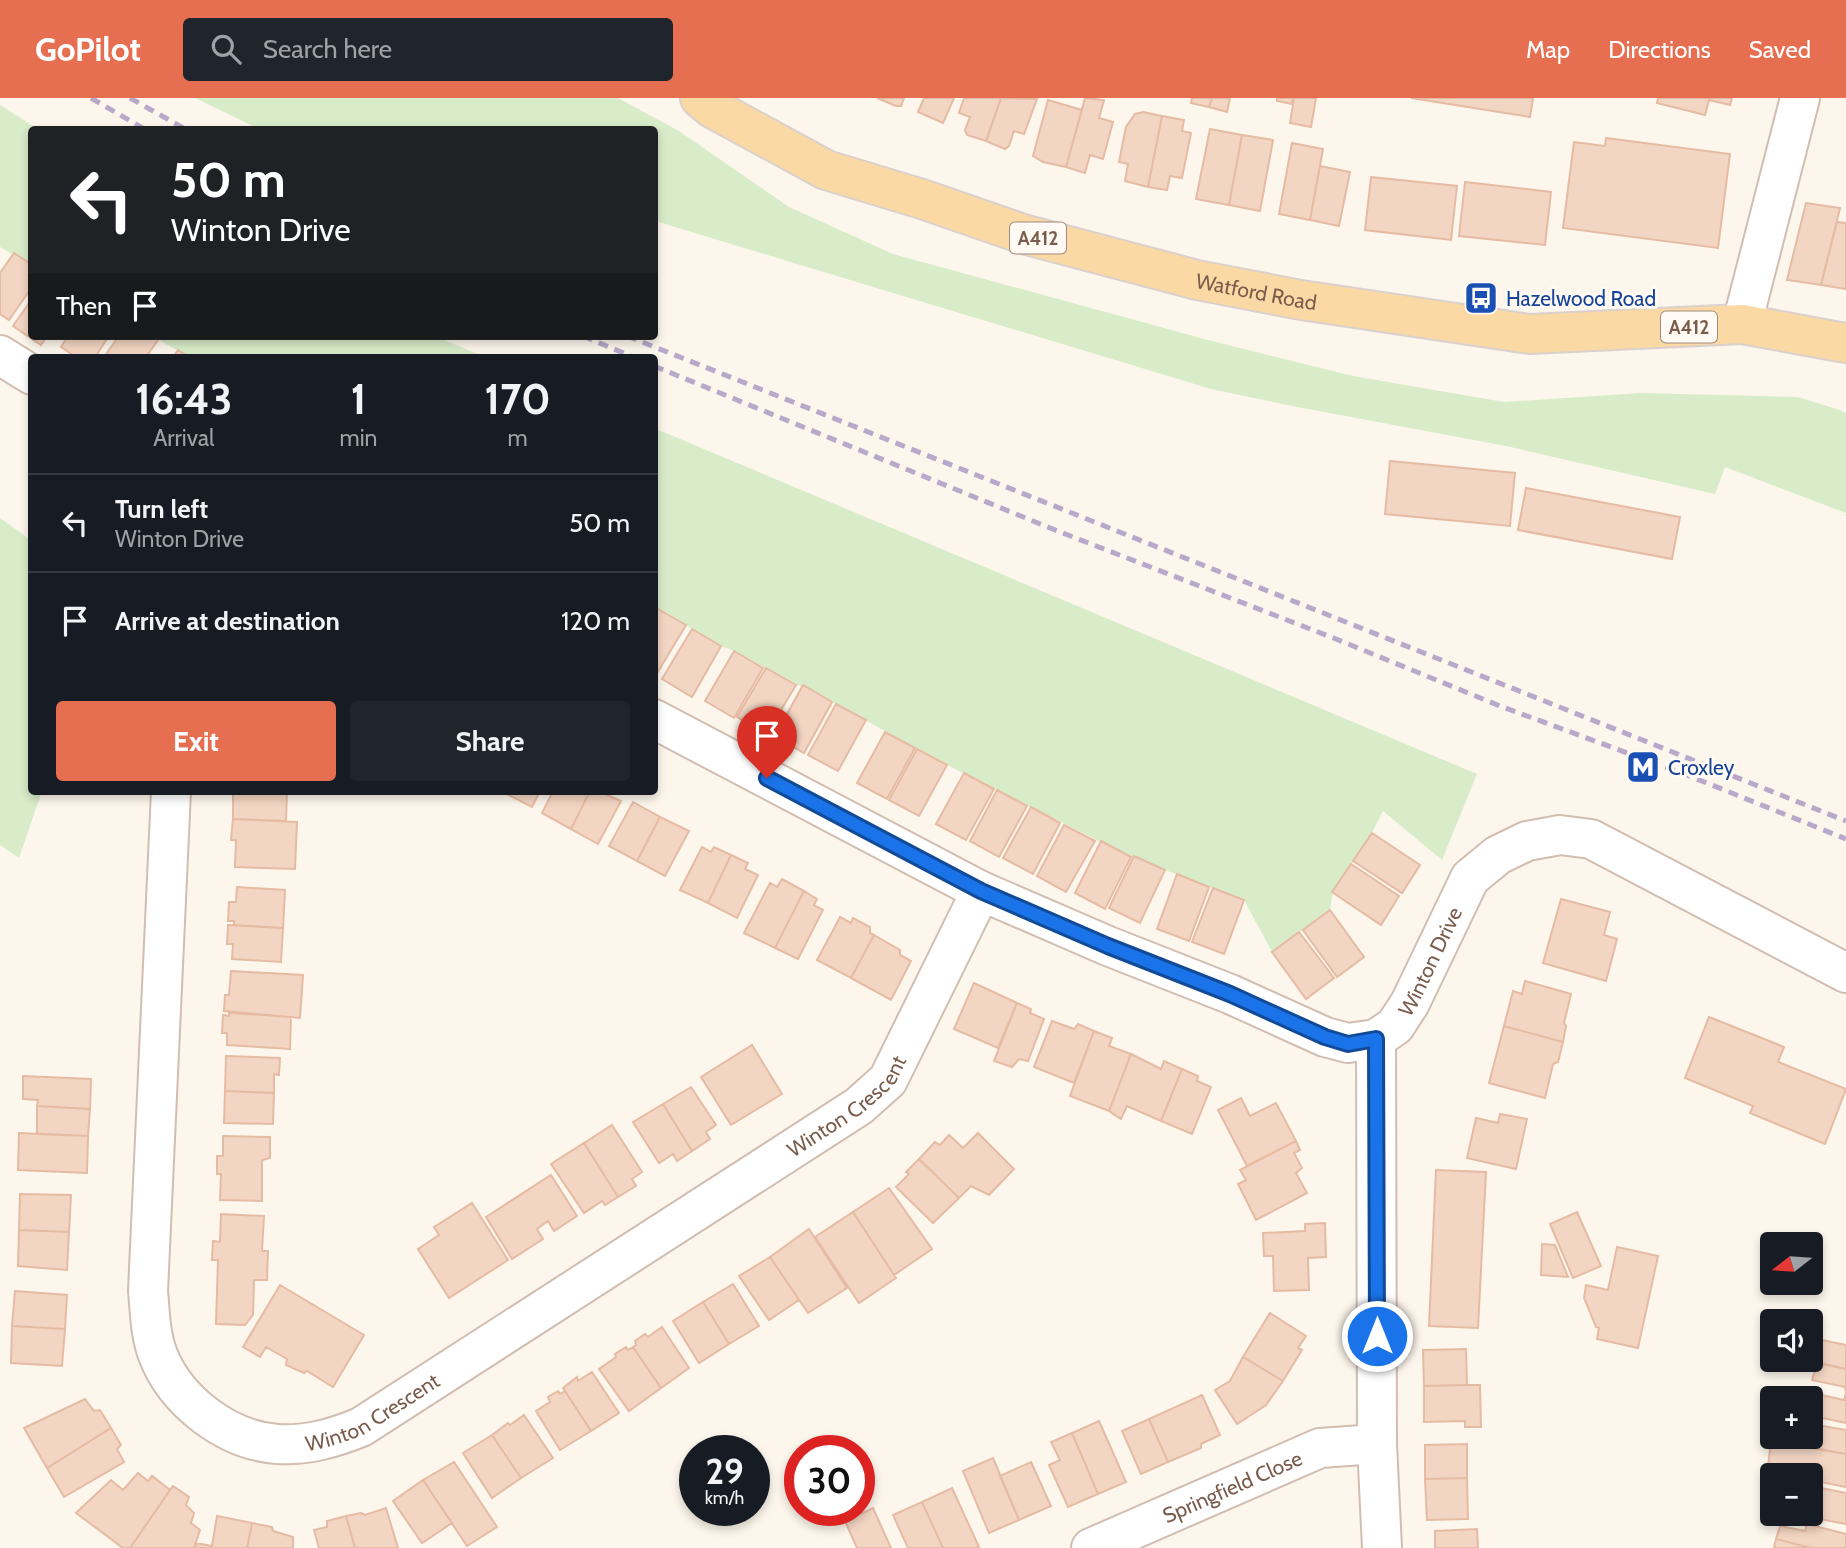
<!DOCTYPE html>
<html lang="en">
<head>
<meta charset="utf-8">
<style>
  :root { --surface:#171b24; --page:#20242c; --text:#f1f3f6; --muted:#9ea1a6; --line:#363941; --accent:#e76f51 }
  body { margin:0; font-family:Cabin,sans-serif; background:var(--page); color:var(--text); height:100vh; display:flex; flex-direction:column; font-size:26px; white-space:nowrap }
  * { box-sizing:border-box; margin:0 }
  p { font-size:23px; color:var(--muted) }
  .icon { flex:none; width:38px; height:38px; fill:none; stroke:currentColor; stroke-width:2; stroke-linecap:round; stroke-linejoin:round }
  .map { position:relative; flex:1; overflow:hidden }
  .panel { position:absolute; left:28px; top:256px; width:630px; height:441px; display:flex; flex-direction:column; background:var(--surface); border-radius:7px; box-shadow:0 4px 10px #0003 }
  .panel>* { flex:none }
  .top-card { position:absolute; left:28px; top:28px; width:630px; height:214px; border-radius:7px; box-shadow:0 4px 10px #0003; background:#202124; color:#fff; overflow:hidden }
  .needle { width:46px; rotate:253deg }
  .fabs { position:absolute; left:1760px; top:1134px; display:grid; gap:14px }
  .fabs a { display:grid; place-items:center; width:63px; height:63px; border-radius:7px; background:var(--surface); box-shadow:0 4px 10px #0003; font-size:35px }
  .speed { position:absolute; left:679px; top:1337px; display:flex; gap:14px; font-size:35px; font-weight:700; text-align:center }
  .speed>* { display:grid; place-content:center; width:91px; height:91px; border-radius:50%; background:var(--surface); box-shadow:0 4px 10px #0003; line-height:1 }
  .speed small { font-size:18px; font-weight:400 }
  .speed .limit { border:10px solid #d22; background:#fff; color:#111 }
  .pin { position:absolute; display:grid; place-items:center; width:60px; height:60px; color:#fff; margin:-72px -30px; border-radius:50% 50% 50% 0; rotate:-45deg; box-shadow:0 0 7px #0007 }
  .pin .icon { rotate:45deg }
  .me { position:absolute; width:77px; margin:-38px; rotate:0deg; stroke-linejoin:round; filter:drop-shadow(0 0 5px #0008) }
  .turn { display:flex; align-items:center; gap:24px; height:147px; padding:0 28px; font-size:32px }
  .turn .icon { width:91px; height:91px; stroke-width:2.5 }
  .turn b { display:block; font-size:49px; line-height:60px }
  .then { display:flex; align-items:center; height:66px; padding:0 28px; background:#0003; gap:14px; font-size:26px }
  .eta { display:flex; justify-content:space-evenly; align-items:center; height:119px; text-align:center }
  .eta b { font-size:42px; font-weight:700; line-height:49px }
  .action { display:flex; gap:14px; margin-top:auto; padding:14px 28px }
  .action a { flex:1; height:80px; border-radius:7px; background:var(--accent); color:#fff; font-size:28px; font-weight:700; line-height:80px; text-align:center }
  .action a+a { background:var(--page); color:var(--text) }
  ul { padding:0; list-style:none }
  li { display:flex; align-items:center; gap:21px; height:98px; padding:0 28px; border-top:2px solid var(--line) }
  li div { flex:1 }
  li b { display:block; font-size:26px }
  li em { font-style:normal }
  header { display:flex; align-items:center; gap:42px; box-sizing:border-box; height:98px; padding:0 35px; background:var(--accent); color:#fff }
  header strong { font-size:33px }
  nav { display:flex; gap:38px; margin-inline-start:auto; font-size:24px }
  .search { width:490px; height:63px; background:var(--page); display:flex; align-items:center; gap:18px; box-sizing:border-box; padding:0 24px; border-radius:7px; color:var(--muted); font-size:26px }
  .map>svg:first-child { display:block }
  .green { fill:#d8ecc9 }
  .building { fill:#f3d5c3; stroke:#e6bba3; stroke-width:2 }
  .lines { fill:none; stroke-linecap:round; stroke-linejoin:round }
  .street-casing { stroke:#d1beb0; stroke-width:42 }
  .primary-casing { stroke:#dad1cd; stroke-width:42 }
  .street { stroke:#fff; stroke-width:38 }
  .primary { stroke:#fbd9a5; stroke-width:38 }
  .rail { stroke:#b9a8c9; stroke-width:5; stroke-dasharray:10 7; stroke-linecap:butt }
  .route-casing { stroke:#114b97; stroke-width:18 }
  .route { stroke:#1a73e8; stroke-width:12 }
  .labels { text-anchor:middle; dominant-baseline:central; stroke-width:6; stroke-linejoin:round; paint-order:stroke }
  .shield { fill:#fffaf3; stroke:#a28b7f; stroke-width:2 }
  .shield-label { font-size:19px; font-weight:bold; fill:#7a5c4d }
  .street-label { font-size:21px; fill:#7a5c4d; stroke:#fffaf3 }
  .transit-label { font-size:21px; fill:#164399; stroke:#fffaf3; text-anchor:start }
</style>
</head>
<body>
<header>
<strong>GoPilot</strong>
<div class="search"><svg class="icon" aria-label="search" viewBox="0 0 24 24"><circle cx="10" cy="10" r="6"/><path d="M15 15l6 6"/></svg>Search here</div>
<nav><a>Map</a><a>Directions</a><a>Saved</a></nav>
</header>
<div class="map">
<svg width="1846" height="1450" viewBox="0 0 1846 1450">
  <rect width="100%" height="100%" fill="#fdf6ec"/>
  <path class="green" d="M195 0H618L679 33 789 109 893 156 1208 242 1353 278 1504 304 1641 295 1798 299 1840 312 1846 315V415L1725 369 1715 396 1506 348 1292 308 1211 291 655 123 654 32 259 31Z
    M0 7 38 31 32 32 31 167 0 149Z
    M152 238H435L485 259H189Z
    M654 330 1477 676 1442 762 1383 713 1372 735 1333 794 1330 812 1272 854 1244 802 1165 772 1135 758 1131 759 947 667 803 588 796 587 734 553 721 548 655 509Z
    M0 420 31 442 32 693H42L19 760 0 747Z"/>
  <path class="building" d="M877 0H904L901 8H896Z
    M924 0H954L943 25 918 14Z
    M964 0H1001L986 43 967 37 965 32 970 19 959 15Z
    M1001 0 1037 1 1024 36 1014 33 1009 48 1005 51 986 43Z
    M1085 0 1104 2 1099 20 1113 24 1103 61 1090 57 1085 75 1066 69Z
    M1192 0H1212L1209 9 1191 5Z
    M1212 0H1230L1227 14 1209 9Z
    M1277 0H1293L1292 6 1277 3Z
    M1294 0H1316L1311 29 1290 25Z
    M1411 0H1533L1530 19Z
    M1658 0H1732L1730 7 1709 2 1705 17 1657 5Z
    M1048 2 1082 12 1066 69 1043 64 1033 58Z
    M1143 14 1162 18 1148 89 1125 83 1128 66 1119 64 1126 29 1135 16Z
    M1162 18 1184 22 1182 33 1191 35 1182 80 1170 78 1167 92 1148 89Z
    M1210 31 1242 37 1229 107 1196 101Z
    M1242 37 1273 42 1260 113 1229 107Z
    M1606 40 1730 56 1718 150 1563 130 1574 44 1605 48Z
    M1292 45 1323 51 1310 122 1279 116Z
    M1320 68 1350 74 1339 128 1310 122Z
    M1371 79 1457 88 1451 142 1365 132Z
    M1465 84 1551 94 1545 147 1459 138Z
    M1806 105 1840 110 1821 187 1787 182Z
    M1837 124 1846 125V191L1821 187Z
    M14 155 32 167V189L9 222 0 216V175Z
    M32 201V238H47L41 247 13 228Z
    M68 238H109L95 259H76L61 249Z
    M119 238H152L158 242 146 259H104Z
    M178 252 189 259H173Z
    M1390 363 1515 375 1510 428 1385 416Z
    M1526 390 1680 419 1672 461 1518 432Z
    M656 510 686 527 656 577 654 576V513Z
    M692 531 721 548 692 599 662 581Z
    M734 553 763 570 734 620 705 603Z
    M766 570 796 587 766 637 737 619Z
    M803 587 832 604 804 655 775 638Z
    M836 606 866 622 838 673 808 657Z
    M885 634 915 650 887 701 857 685Z
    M917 651 947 667 919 718 889 702Z
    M964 675 994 691 966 742 936 726Z
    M997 692 1027 708 999 759 970 743Z
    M233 693H287L286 723 233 721Z
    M501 693H540L532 709Z
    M553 693H590L571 731 542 715Z
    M590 693H610L607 697 621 703 598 746 571 731Z
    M633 704 660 719 637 763 609 748Z
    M1031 709 1060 725 1033 776 1003 760Z
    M660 719 689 733 665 778 637 763Z
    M233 721 297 724 295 771 235 769 236 742H231Z
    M1064 727 1095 743 1066 794 1037 778Z
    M1372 735 1420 767 1402 795 1353 763Z
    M1101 743 1131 759 1105 811 1075 795Z
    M702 749 711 754 714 749 731 757 708 805 680 792Z
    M731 757 748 765 745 771 758 777 737 820 708 805Z
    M1134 758 1165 772 1140 825 1109 810Z
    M1351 766 1399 798 1381 827 1332 794Z
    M1177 776 1209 789 1189 843 1157 831Z
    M782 781 804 793 775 850 744 835 770 785 777 789Z
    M237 789 285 792 283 830 234 827V823H228L229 804H236Z
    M1213 790 1244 802 1224 856 1192 844Z
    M804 793 817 801 814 807 823 812 798 861 775 850Z
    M1561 801 1610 814 1604 837 1617 841 1606 883 1543 865Z
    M1330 812 1364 859 1337 879 1303 832Z
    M840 819 851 825 853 820 870 829V835L874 837 851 880 817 862Z
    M228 827 283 830 281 864 232 861 233 846H227Z
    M1299 834 1334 880 1306 901 1272 854Z
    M874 837 900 852V857L911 863 891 902 851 880Z
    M231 873 303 877 300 920 224 913 225 897H229Z
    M1525 883 1571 896 1564 925 1566 928 1563 944 1504 928 1513 893 1522 896Z
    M974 885 1017 905 998 950 954 931Z
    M1017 905 1031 911 1030 915 1044 921 1028 963 1019 961 1012 969 994 963Z
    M229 915 291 919 290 951 227 947V935H222L223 917 229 918Z
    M1709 919 1784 949 1778 964 1846 991 1825 1046 1750 1015 1753 1008 1685 980Z
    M1052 923 1074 931 1078 926 1094 933 1074 985 1034 969Z
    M1504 928 1563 944 1558 964 1553 966 1545 1000 1489 985Z
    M1094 933 1112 940 1109 948 1131 956 1109 1013 1070 998Z
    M752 947 782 996 731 1027 701 979Z
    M1131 956 1161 971 1164 963 1182 971 1161 1023 1127 1008 1121 1021 1109 1013Z
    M226 958 280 960 279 977 274 976V995L225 993Z
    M1182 971 1198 978 1197 983 1211 989 1192 1036 1161 1023Z
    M23 978 91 981 90 1011 37 1008 38 1002 23 1001Z
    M691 989 716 1027 706 1034 710 1041 692 1053 663 1006Z
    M225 993 274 995 273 1026 224 1025Z
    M1241 1000 1250 1018 1276 1005 1296 1043 1247 1068 1218 1012Z
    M663 1006 692 1053 677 1063 673 1056 659 1065 633 1024Z
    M37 1008 90 1011 88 1038 37 1036Z
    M1500 1016 1527 1021 1516 1071 1467 1060 1476 1020 1498 1025Z
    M612 1027 642 1074 632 1081 636 1088 618 1099 584 1045Z
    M19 1035 88 1038 87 1075 18 1072Z
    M978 1035 1014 1071 989 1097 971 1088 959 1100 919 1061 935 1044 940 1047 949 1037 963 1050Z
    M223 1038 270 1039V1060L262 1062V1103L220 1102 221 1076H217V1058H223Z
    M1296 1043 1300 1052 1294 1055 1302 1070 1296 1075 1307 1095 1256 1122 1238 1086 1246 1082 1240 1072Z
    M584 1045 618 1099 605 1107 602 1103 584 1115 551 1066Z
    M919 1061 959 1100 933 1125 896 1089 909 1076 906 1074Z
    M1436 1072 1486 1074 1478 1230 1429 1228Z
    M551 1077 577 1118 554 1133 548 1123 537 1131 543 1141 512 1161 486 1119Z
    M889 1090 932 1151 894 1177 853 1114Z
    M20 1096 71 1097 69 1134 19 1132Z
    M472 1105 508 1162 449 1200 418 1151 439 1137 434 1129Z
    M853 1114 896 1180 859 1205 815 1139Z
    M1577 1114 1601 1168 1573 1180 1550 1126Z
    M221 1116 264 1118 262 1153H268L267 1182H254L253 1217 245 1227 216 1226 218 1162H212L213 1143 220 1144Z
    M1325 1125 1326 1159 1308 1160 1309 1192 1274 1193 1273 1158H1264L1263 1135 1305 1133V1126Z
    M809 1131 847 1190 808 1215 770 1159Z
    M19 1132 69 1134 67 1172 18 1168Z
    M1542 1146 1555 1147 1568 1179 1541 1177Z
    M1617 1149 1658 1158 1638 1250 1597 1241 1599 1230 1596 1229 1584 1200 1586 1187 1608 1192Z
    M770 1159 799 1202 769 1222 739 1178Z
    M733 1186 759 1228 729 1246 703 1204Z
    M280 1187 364 1237 333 1289 307 1273 304 1275 286 1267 287 1261 266 1249 260 1259 243 1249Z
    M15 1193 67 1197 65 1231 12 1228Z
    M703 1204 729 1246 699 1265 673 1223Z
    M1270 1215 1306 1238 1298 1250 1302 1252 1283 1283 1243 1259Z
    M12 1228 65 1231 62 1268 11 1265Z
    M662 1229 689 1270 661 1290 633 1249 636 1247 635 1243 645 1236 648 1239Z
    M1817 1241 1846 1247V1271L1812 1263Z
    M626 1249 628 1252 633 1249 661 1290 629 1313 599 1271 616 1259 615 1256Z
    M1466 1251 1467 1287 1424 1288 1423 1252Z
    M1243 1259 1283 1283 1266 1307 1237 1326 1215 1292 1230 1283Z
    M1817 1265 1846 1271V1295L1845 1289 1812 1282Z
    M592 1274 619 1315 591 1333 563 1290 577 1279 578 1283Z
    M1467 1287H1480L1481 1329H1465V1323L1424 1324V1288Z
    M558 1293 560 1296 565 1293 591 1333 560 1352 536 1313 550 1304 548 1299Z
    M1846 1295V1325L1813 1318 1817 1296 1844 1302Z
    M1202 1297 1220 1337 1201 1346V1350L1168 1364 1149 1321Z
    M85 1301 94 1313 100 1312 111 1330 47 1370 24 1330Z
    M524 1317 553 1360 521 1380 492 1337 508 1325 510 1327Z
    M1149 1321 1168 1364 1141 1376 1122 1333Z
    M1099 1323 1126 1384 1098 1396 1072 1335Z
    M1811 1326 1846 1332V1356L1778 1343 1779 1339H1811Z
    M111 1330 121 1347 117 1351 124 1364 64 1399 47 1370Z
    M1072 1335 1098 1396 1068 1409 1049 1367 1060 1362 1051 1344Z
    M492 1337 521 1380 492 1400 463 1355Z
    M1771 1343 1846 1356V1389L1811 1382V1377H1798L1796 1373 1768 1368Z
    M1467 1346V1380L1425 1381V1347Z
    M993 1360 1019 1422 989 1435 963 1373Z
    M454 1364 497 1429 467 1448 423 1382Z
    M1031 1364 1051 1408 1019 1422 1000 1378Z
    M138 1375 148 1383 152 1378 170 1392 130 1450H123L76 1415 111 1382 123 1392Z
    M1467 1380 1468 1421 1427 1422 1425 1381Z
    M423 1382 452 1425 422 1445 393 1403Z
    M1767 1387 1773 1388V1412L1763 1410Z
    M173 1388 189 1399 186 1407 194 1415 191 1425 200 1432 194 1450H130Z
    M1811 1388 1846 1395V1426L1793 1416H1811Z
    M952 1390 979 1449 976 1450H943L922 1404Z
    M922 1404 943 1450H908L893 1417Z
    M386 1410 398 1450H355L346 1418 361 1415 365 1417Z
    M873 1410 891 1450H857L845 1423Z
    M217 1418 252 1425 247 1450H195L196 1445 212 1448Z
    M346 1418 355 1450H319L314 1432 327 1429V1423Z
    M252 1425 272 1429 273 1433 293 1439V1450H247Z
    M1807 1426 1846 1436V1450H1811L1776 1441 1780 1428 1805 1433Z
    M1477 1431 1478 1450H1435V1433Z
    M1776 1441 1811 1450H1774Z"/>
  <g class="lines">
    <defs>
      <g id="street">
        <path d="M1742 226 1800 0"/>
        <path d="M0 257 32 277"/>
        <path id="s1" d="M654 621 981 793 1108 848 1230 896 1325 939 1348 945 1376 941 1395 928 1410 905 1470 780 1498 757 1527 743 1560 737 1591 741 1846 875"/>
        <path id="s2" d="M171 693 148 1193C150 1214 150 1236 158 1257 176 1303 226 1342 277 1346 307 1348 334 1340 361 1329L859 1008 888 982 981 793"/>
        <path d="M1376 941 1377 1346 1382 1450"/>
        <path id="s3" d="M1091 1450 1320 1350 1377 1346"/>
      </g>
      <g id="primary">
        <path id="s4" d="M700 0 712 10 826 72 922 101 1023 136 1197 182 1301 202 1530 236 1742 226 1846 245"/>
      </g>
    </defs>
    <use href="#street" class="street-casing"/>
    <use href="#primary" class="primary-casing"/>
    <use href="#street" class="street"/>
    <use href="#primary" class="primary"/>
    <path class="rail" d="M91 0 146 32
      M130 0 187 32
      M583 238 633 259
      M627 238 1846 723
      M654 268 1055 432 1336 541 1500 608 1687 677 1846 741"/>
  </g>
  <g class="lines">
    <defs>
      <path id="route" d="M767 680 981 793 1108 848 1230 896 1325 939 1348 946 1376 941 1377 1238"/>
    </defs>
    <use href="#route" class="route-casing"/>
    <use href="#route" class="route"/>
  </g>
  <defs>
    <symbol id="bus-square" viewBox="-11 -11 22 22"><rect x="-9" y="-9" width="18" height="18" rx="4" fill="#1a4fb4" stroke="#fffaf3"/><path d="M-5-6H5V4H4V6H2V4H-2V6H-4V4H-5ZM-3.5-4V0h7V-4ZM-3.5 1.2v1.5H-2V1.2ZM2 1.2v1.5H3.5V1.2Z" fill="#fff"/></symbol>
    <symbol id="metro-square" viewBox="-11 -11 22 22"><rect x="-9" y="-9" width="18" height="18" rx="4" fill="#1a4fb4" stroke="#fffaf3"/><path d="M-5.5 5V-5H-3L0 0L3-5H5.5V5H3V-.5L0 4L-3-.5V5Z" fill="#fff"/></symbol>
  </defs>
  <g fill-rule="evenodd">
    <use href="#bus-square" x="1462" y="181" width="38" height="38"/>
    <use href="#metro-square" x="1624" y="650" width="38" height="38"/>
  </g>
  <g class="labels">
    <g class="shield">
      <rect x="1010" y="124.5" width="56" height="31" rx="5"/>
      <rect x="1661" y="213.5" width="56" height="31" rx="5"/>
    </g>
    <g class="shield-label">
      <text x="1038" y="140">A412</text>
      <text x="1689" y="229">A412</text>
    </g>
    <g class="street-label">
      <text stroke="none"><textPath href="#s4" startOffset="593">Watford Road</textPath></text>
      <text stroke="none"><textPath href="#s1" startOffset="892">Winton Drive</textPath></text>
      <text stroke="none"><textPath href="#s2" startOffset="1391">Winton Crescent</textPath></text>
      <text stroke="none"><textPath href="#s2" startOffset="824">Winton Crescent</textPath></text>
      <text stroke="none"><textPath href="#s3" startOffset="154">Springfield Close</textPath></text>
    </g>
    <g class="transit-label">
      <text x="1506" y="200">Hazelwood Road</text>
      <text x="1668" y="669">Croxley</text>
    </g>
  </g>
</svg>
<div class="fabs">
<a><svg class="needle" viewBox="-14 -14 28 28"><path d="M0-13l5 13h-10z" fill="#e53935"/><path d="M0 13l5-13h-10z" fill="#9ea1a6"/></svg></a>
<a><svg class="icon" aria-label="sound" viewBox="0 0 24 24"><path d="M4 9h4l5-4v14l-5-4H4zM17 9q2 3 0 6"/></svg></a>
<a>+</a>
<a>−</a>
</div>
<div class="speed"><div>29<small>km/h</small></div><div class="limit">30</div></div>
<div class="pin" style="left:767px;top:680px;background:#d93025"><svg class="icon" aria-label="arrive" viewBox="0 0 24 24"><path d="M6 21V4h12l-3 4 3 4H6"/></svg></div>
<svg class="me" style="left:1377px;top:1238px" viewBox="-20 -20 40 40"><circle r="17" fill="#1a73e8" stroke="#fff" stroke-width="3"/><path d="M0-11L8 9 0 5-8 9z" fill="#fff"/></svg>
<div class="top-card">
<div class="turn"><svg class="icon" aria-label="left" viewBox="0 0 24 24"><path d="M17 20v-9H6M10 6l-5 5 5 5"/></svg><div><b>50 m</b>Winton Drive</div></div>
<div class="then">Then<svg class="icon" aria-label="arrive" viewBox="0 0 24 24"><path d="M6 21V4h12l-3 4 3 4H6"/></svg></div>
</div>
<section class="panel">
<div class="eta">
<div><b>16:43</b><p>Arrival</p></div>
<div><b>1</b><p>min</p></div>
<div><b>170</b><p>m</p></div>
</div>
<ul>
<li><svg class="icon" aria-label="left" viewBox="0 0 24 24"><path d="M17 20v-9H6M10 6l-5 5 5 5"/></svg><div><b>Turn left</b><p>Winton Drive</p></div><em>50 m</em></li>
<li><svg class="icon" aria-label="arrive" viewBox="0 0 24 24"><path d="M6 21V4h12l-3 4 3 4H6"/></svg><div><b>Arrive at destination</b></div><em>120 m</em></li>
</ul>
<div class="action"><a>Exit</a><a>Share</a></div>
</section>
</div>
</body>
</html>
